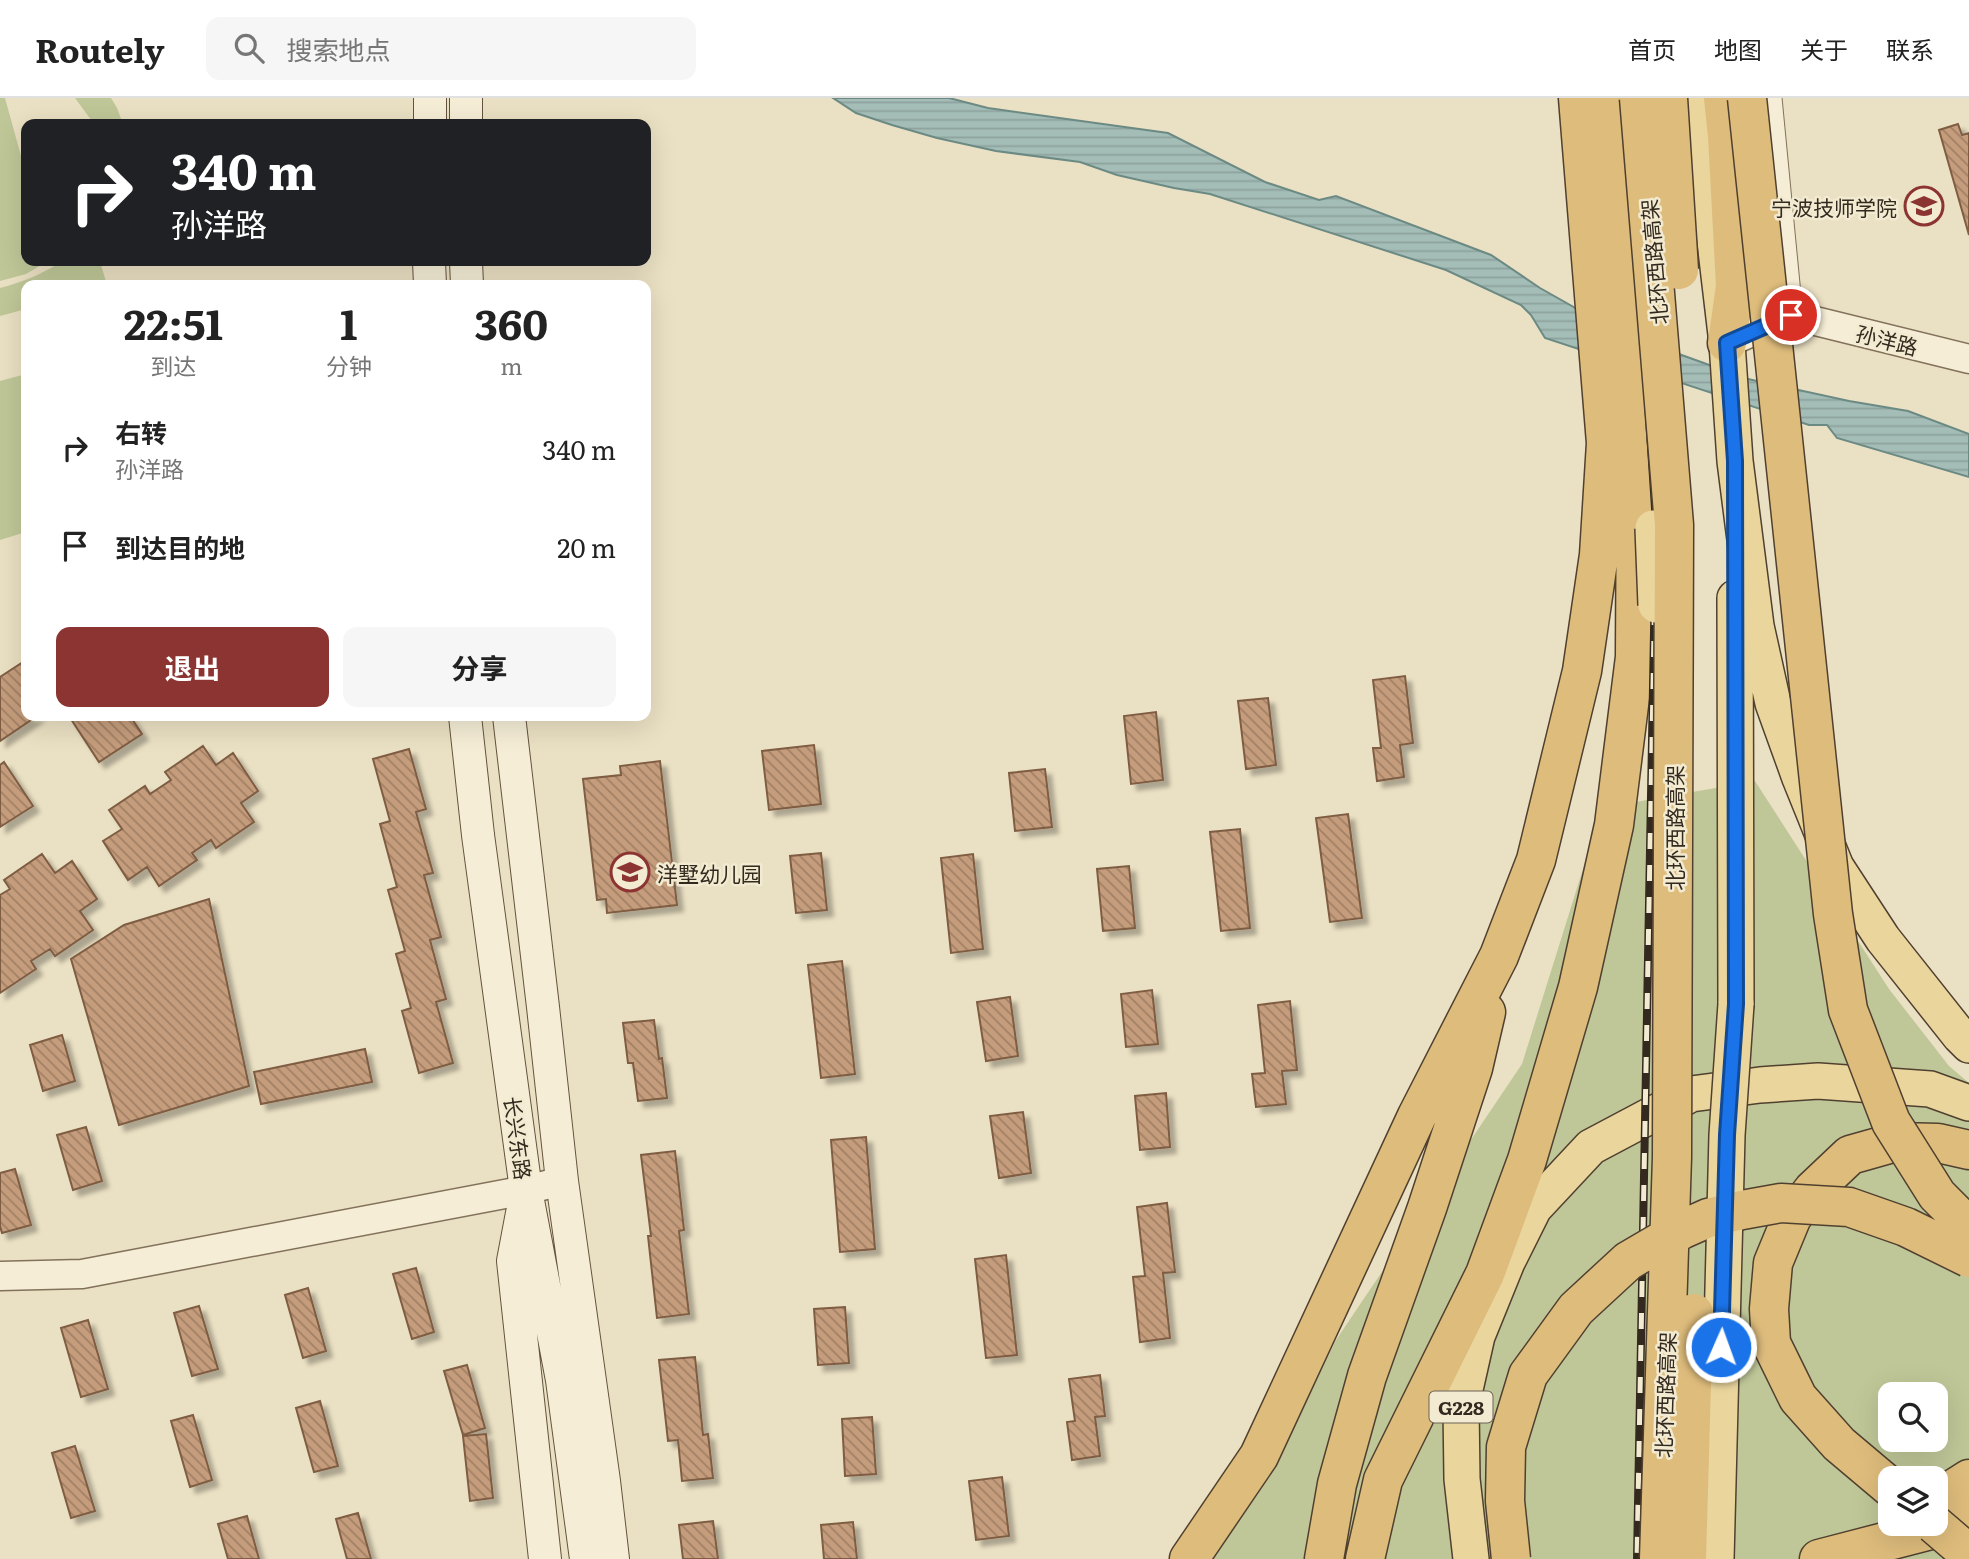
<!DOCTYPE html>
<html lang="zh">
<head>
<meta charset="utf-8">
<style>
  :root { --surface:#fff; --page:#f6f6f6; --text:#222; --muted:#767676; --line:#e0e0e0; --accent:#8c3431 }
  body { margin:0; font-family:Literata,"Noto Sans SC",serif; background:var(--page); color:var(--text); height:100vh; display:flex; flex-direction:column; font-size:26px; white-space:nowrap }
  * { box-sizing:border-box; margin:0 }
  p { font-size:23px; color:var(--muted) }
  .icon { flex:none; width:38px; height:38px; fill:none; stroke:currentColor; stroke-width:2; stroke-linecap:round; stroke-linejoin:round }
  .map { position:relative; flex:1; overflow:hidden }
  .drawer { position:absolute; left:21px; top:182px; width:630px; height:441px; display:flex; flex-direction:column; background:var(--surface); border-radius:14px; box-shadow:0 7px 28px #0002 }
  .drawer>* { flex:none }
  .banner { position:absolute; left:21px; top:21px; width:630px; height:147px; border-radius:14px; box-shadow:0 7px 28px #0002; background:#202124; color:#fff; overflow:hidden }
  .buttons { position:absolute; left:1878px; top:1284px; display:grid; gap:14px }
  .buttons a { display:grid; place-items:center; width:70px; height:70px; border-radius:14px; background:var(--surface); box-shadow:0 7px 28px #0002; font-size:35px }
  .pin { position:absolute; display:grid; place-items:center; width:60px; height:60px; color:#fff; margin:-30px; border:4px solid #fff; border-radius:50%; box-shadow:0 2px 7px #0007 }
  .me { position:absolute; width:77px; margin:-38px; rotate:2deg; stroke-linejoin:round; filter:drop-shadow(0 0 5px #0008) }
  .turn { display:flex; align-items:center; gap:24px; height:147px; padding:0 35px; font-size:32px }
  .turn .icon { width:91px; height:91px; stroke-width:2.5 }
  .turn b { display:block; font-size:49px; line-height:60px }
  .eta { display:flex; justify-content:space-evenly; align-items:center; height:119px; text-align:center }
  .eta b { font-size:42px; font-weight:700; line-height:49px }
  .button { display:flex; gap:14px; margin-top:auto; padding:14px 35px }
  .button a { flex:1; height:80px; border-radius:14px; background:var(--accent); color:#fff; font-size:28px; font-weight:700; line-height:80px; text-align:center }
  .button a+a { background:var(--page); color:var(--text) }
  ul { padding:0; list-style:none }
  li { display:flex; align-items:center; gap:21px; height:98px; padding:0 35px }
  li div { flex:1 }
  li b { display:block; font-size:26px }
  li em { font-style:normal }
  header { display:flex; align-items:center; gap:42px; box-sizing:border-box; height:98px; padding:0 35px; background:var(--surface); border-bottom:2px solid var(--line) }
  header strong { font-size:33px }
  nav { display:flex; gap:38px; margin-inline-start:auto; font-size:24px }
  .search { width:490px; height:63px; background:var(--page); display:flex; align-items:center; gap:18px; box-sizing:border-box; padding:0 24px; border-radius:14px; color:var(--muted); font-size:26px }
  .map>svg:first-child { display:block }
  .park { fill:#bfc798; fill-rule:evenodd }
  .water { fill:url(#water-rules); stroke:#6c8a84; stroke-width:2 }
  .building { fill:url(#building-back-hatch); stroke:#7f5d43; stroke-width:2; filter:url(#shadow) }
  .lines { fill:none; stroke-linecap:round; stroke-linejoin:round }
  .minor-casing { stroke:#82715b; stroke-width:25 }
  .tertiary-casing { stroke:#82715b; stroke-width:31 }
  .secondary-casing { stroke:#64533e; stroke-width:34 }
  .primary-casing { stroke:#50402f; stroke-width:38 }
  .trunk-casing { stroke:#50402f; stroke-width:41 }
  .minor { stroke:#f5edd5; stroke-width:23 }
  .tertiary { stroke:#f5edd5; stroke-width:28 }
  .secondary { stroke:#f5edd5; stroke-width:32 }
  .primary { stroke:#ead59d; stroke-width:35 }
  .trunk { stroke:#debc7c; stroke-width:38 }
  .rail-casing { stroke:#33291e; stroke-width:8 }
  .rail { stroke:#f2ead1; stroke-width:5; stroke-dasharray:16; stroke-linecap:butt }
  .primary-bridge-casing { stroke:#50402f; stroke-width:38; stroke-linecap:butt }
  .trunk-bridge-casing { stroke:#50402f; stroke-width:41; stroke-linecap:butt }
  .primary-bridge { stroke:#ead59d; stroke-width:35 }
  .trunk-bridge { stroke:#debc7c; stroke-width:38 }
  .route-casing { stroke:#114b97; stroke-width:18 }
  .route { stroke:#1a73e8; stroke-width:12 }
  .labels { text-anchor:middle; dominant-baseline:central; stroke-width:5; stroke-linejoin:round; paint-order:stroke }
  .shield { fill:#f2ead1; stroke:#6c6354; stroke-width:2 }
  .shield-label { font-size:19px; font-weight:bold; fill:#33291e }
  .poi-label { font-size:21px; fill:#33291e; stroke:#f2ead1; text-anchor:end }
  .street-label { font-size:21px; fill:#33291e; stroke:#f2ead1 }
</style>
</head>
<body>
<header>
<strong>Routely</strong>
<div class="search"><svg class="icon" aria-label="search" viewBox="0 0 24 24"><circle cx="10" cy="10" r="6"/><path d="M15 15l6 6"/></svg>搜索地点</div>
<nav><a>首页</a><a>地图</a><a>关于</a><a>联系</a></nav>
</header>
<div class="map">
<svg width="1969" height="1461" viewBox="0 0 1969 1461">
  <defs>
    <pattern id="water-rules" width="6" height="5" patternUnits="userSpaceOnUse" patternTransform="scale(1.75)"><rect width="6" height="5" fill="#a4bdb7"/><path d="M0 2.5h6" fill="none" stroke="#8ea29d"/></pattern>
    <pattern id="building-back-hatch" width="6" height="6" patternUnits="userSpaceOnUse" patternTransform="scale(1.75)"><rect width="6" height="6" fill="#c59d7c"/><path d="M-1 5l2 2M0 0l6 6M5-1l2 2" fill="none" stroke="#a18065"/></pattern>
    <filter id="shadow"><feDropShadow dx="6" dy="6" stdDeviation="2" flood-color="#0004"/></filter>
  </defs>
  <rect width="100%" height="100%" fill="#eae0c3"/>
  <path class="park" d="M0 0H5L26 76V163H48L26 176 0 183Z
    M75 0H111L117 10 123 26H94Z
    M63 163H105L101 167 107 187H26V211L0 218V190C23 184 42 176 63 163Z
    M26 276V434L0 442V283Z
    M1755 683 1889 891 1949 968 1969 985V1461H1196L1275 1367 1336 1242 1522 966 1602 710ZM1890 1297H1936V1342H1890ZM1890 1381H1936V1426H1890Z"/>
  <path class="water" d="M833 0H949L988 10 1168 35 1265 84 1319 102 1336 98 1491 157 1540 190 1618 234 1748 281 1849 303 1908 313 1969 336V379L1837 340 1827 327H1809L1545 240 1531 217 1521 207 1446 172 1210 96 1174 90 1117 77 1080 64 996 53 937 40 892 27 856 15Z"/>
  <path class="building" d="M1958 26 1962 37 1969 35V137L1939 32Z
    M26 562V618H37L0 643V579Z
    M1405 578 1413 645 1400 647 1404 679 1377 683 1373 650H1381L1373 582Z
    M1268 600 1276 667 1246 671 1238 603Z
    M1156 614 1163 682 1131 686 1124 618Z
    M69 618H130L142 636 99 664Z
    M814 647 821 706 769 712 762 653Z
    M203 648 216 667 233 655 258 693 241 705 254 724 216 750 211 742 192 755 197 762 159 788 147 769 128 782 103 743 122 731 109 712 145 688 150 696 171 682 165 674Z
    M409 651 426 711 416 714 433 775 424 777 441 839 430 842 446 901 436 904 453 965 419 975 402 913 411 910 396 856 405 853 388 792 397 789 380 726 390 723 373 661Z
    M660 663 677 807 607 815 606 801 597 802 583 681 621 677 620 668Z
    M4 664 33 708 0 729V667Z
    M1045 671 1052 729 1015 733 1009 675Z
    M1348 716 1362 820 1330 824 1316 720Z
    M1240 731 1250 830 1221 833 1210 734Z
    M821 755 827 812 796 815 790 758Z
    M42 756 55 775 72 763 97 801 80 813 93 832 55 858 50 851 31 863 36 871 0 895V797L10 791 4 782Z
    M973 756 983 851 951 855 941 760Z
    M1129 768 1135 830 1103 833 1097 771Z
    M209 801 249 988 119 1027 71 861 124 827Z
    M842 863 855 976 821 980 808 867Z
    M1152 892 1158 946 1126 949 1121 896Z
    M1010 899 1018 958 986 963 977 904Z
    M1290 903 1297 972 1282 973 1286 1006 1256 1009 1252 976 1265 975 1258 907Z
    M654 922 659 961 662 960 667 1000 638 1003 633 965H628L623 925Z
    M62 937 75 983 43 993 30 947Z
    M365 951 372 984 261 1006 254 974Z
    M1166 995 1170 1049 1140 1052 1135 998Z
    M1023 1014 1031 1075 999 1080 990 1018Z
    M86 1029 102 1083 73 1092 57 1037Z
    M866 1039 875 1151 840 1154 831 1042Z
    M675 1053 684 1132 679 1133 689 1216 657 1220 648 1138H651L641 1057Z
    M15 1071 31 1127 2 1135 0 1128V1075Z
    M1167 1105 1175 1174 1163 1175 1170 1240 1140 1244 1133 1179 1145 1178 1137 1109Z
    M1006 1157 1017 1257 986 1260 975 1161Z
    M416 1170 434 1234 412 1241 393 1176Z
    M308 1190 326 1253 303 1260 285 1197Z
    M199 1208 218 1271 192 1278 174 1215Z
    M845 1209 849 1265 818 1267 814 1211Z
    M88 1222 108 1291 81 1299 61 1230Z
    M695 1259 703 1337 708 1336 713 1380 682 1383 678 1342 668 1343 659 1262Z
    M467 1267 485 1330 463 1337 444 1273Z
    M1100 1277 1105 1318 1095 1319 1100 1358 1072 1362 1067 1324 1075 1323 1069 1281Z
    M320 1303 338 1368 314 1374 296 1310Z
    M193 1317 212 1382 190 1389 171 1323Z
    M872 1319 876 1376 845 1378 842 1321Z
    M486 1336 493 1400 470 1403 463 1338Z
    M75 1348 95 1413 71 1420 52 1355Z
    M1002 1379 1009 1438 976 1442 969 1383Z
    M358 1415 371 1461H347L336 1421Z
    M247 1418 259 1461H228L218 1426Z
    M713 1423 718 1461H683L679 1427Z
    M853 1424 857 1461H824L821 1427Z"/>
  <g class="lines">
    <defs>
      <path id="minor" d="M1770 0 1791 217"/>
      <path id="tertiary" d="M1727 245 1791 217 1969 261
        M0 1178 82 1176 526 1092 562 1083"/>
      <path id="secondary" d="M430 26V0
        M466 26V0
        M429 163 430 187
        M466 163 467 187
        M465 618 478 737 526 1092 562 1282 586 1461
        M509 618 543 909 562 1083 604 1383 613 1461
        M523 1110 513 1163 545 1461"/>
      <path id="primary" d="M1698 0 1727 245 1735 363 1756 528 1773 605 1800 680 1836 769 1883 841 1960 938 1969 947
        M1735 500 1736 906
        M1471 1461 1462 1381 1461 1309 1477 1238 1507 1164 1534 1110 1591 1049 1691 996 1760 987 1818 983 1930 991 1969 1005"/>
      <path id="trunk" d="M1723 0 1727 38 1735 188 1727 245
        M1890 1389 1839 1346 1798 1300 1771 1245 1769 1211 1773 1165 1792 1119 1813 1092 1850 1057 1896 1044 1938 1045 1969 1052
        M1936 1402 1969 1381
        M1189 1461 1259 1358 1417 1018 1499 858 1536 762 1582 573 1599 457 1606 345 1578 0
        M1324 1461 1337 1386 1367 1278 1427 1110 1473 970 1486 914
        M1365 1461 1383 1382 1485 1176 1527 1062 1578 889 1614 727 1635 559 1636 380 1625 193 1609 0
        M1819 1461 1969 1422"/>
    </defs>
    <use href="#minor" class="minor-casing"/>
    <use href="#tertiary" class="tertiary-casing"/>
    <use href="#secondary" class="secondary-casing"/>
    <use href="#primary" class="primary-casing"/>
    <use href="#trunk" class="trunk-casing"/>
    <use href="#minor" class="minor"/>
    <use href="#tertiary" class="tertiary"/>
    <use href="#secondary" class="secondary"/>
    <use href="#primary" class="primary"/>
    <use href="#trunk" class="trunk"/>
    <defs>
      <path id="rail" d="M1628 0 1656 425 1637 1461
        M1654 0 1681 426 1675 1364 1672 1461"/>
    </defs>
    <use href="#rail" class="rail-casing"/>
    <use href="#rail" class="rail"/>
    <defs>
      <path id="primary-bridge" d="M1653 430 1656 507
        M1716 1461 1727 1037 1736 906"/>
      <path id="trunk-bridge" d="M1639 0 1674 427 1672 1059 1659 1461
        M1668 0 1679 172
        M1747 0 1833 816 1848 912 1891 1024 1937 1097 1969 1129
        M1934 1426 1969 1456
        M1511 1461 1505 1403 1506 1349 1528 1277 1576 1211 1628 1163 1681 1132 1708 1120 1742 1112 1781 1105 1849 1109 1906 1129 1969 1160
        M1687 1461 1694 1215"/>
    </defs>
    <use href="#primary-bridge" class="primary-bridge-casing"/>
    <use href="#trunk-bridge" class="trunk-bridge-casing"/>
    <use href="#primary-bridge" class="primary-bridge"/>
    <use href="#trunk-bridge" class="trunk-bridge"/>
  </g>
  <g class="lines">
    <defs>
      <path id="route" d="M1721 1249 1727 1037 1736 906 1735 363 1727 245 1791 217"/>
    </defs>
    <use href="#route" class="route-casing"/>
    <use href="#route" class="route"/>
  </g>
  <defs>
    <symbol id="university-ring" viewBox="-11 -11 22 22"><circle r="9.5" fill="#f2ead1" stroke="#8c3431" stroke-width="1.5"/><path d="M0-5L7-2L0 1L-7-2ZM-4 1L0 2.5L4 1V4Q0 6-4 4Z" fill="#8c3431"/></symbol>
    <symbol id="school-ring" viewBox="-11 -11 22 22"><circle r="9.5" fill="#f2ead1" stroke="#8c3431" stroke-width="1.5"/><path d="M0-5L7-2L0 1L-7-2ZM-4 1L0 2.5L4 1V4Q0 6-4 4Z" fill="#8c3431"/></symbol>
  </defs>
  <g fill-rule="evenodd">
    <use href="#university-ring" x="1902" y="86" width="44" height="44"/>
    <use href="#school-ring" x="608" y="752" width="44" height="44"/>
  </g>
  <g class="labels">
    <rect class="shield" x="1429.5" y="1293.5" width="63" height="31" rx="5"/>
    <g class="shield-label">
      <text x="1461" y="1309">G228</text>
    </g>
    <g class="poi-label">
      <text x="1897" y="108">宁波技师学院</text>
      <text x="657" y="774" text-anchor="start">洋墅幼儿园</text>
    </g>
    <g class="street-label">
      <text transform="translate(1653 164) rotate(-95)">北环西路高架</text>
      <text transform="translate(1887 241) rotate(14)">孙洋路</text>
      <text transform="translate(1673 730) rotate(-90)">北环西路高架</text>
      <text transform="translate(519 1040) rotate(82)">长兴东路</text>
      <text transform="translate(1664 1297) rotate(-88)">北环西路高架</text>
    </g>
  </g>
</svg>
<div class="buttons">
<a><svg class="icon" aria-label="search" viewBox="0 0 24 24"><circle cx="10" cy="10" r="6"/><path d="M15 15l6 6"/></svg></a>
<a><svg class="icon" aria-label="layers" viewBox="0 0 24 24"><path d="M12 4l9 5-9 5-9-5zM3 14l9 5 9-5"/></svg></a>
</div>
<div class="pin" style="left:1791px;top:217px;background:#d93025"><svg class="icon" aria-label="arrive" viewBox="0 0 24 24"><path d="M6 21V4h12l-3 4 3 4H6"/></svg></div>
<svg class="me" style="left:1721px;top:1249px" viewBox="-20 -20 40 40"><circle r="17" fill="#1a73e8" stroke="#fff" stroke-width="3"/><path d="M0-11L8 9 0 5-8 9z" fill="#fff"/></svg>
<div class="banner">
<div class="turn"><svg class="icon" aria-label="right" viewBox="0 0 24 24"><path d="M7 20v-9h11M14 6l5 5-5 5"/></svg><div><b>340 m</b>孙洋路</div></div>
</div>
<section class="drawer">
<div class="eta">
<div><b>22:51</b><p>到达</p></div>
<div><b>1</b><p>分钟</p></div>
<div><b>360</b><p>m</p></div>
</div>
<ul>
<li><svg class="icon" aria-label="right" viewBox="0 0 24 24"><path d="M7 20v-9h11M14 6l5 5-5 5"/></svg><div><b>右转</b><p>孙洋路</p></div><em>340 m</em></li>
<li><svg class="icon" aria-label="arrive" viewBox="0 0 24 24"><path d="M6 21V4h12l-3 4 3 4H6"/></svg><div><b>到达目的地</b></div><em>20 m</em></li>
</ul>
<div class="button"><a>退出</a><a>分享</a></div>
</section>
</div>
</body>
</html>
